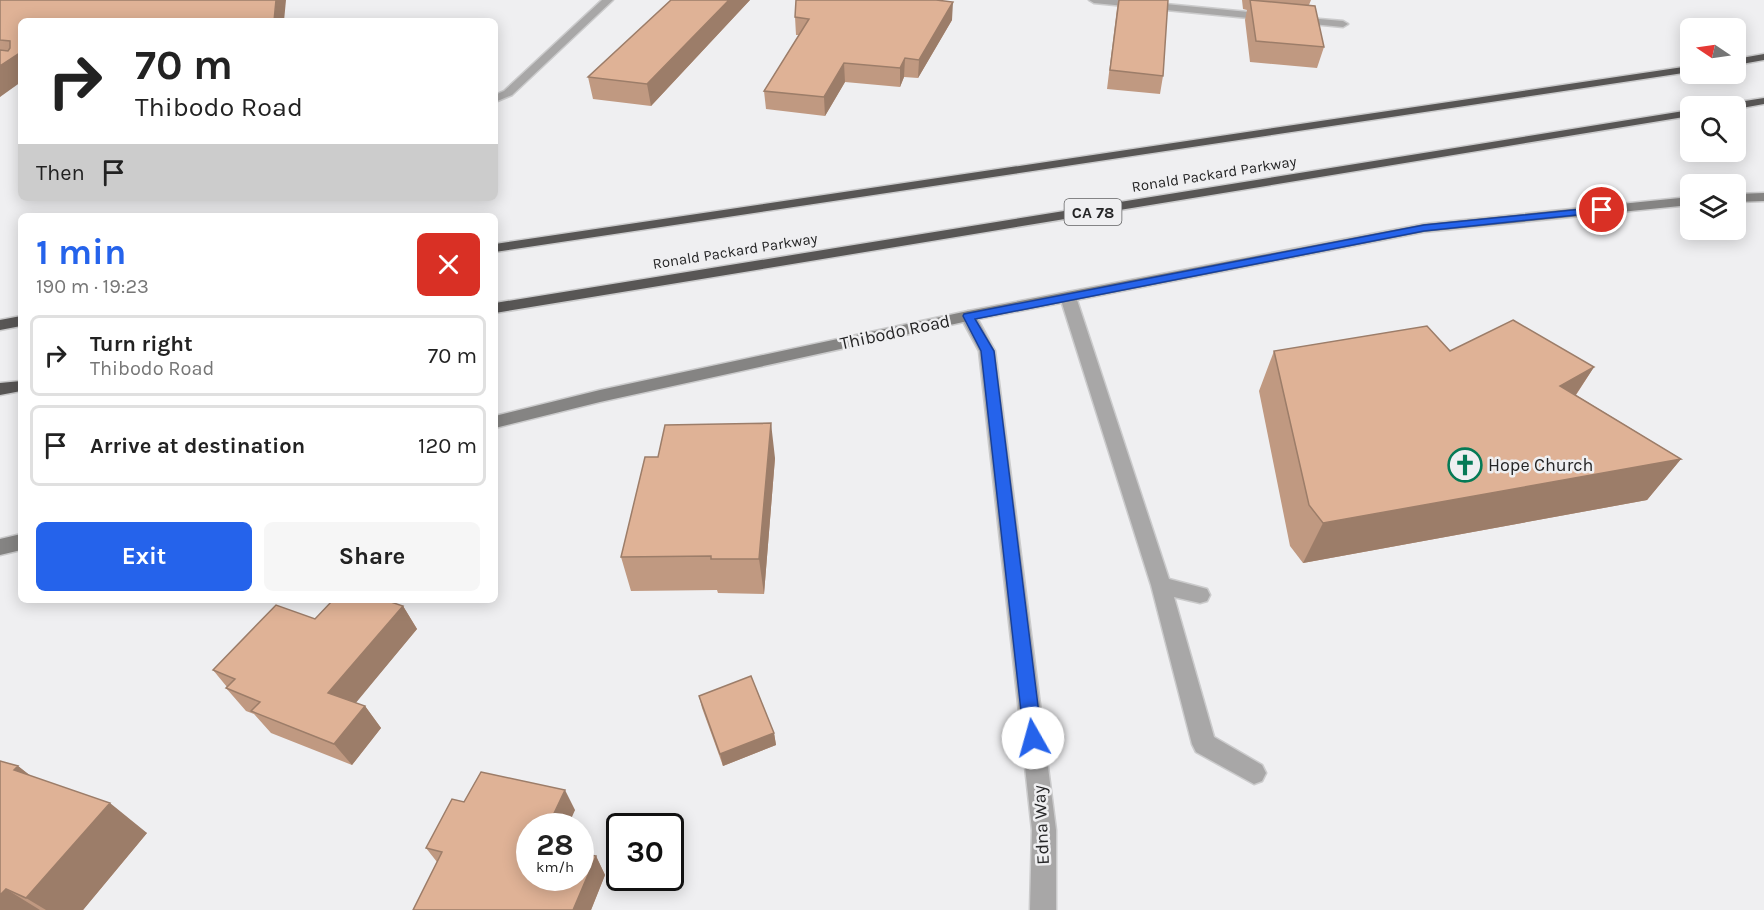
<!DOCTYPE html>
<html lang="en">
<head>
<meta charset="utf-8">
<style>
  :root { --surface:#fff; --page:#f6f6f6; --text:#222; --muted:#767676; --line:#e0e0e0; --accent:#2563eb }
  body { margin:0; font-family:Karla,sans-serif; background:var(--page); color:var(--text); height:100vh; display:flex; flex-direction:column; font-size:22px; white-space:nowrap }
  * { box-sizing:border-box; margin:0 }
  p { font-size:20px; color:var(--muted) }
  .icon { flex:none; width:33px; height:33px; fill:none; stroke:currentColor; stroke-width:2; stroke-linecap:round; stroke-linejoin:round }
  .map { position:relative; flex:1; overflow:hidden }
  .panel { position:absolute; left:18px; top:213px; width:480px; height:390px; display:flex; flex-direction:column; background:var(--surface); border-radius:9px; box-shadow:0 3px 15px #0003 }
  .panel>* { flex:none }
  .guide { position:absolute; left:18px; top:18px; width:480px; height:183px; border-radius:9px; box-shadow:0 3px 15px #0003; background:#fff; color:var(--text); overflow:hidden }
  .needle { width:39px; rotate:283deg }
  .fabs { position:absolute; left:1680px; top:18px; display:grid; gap:12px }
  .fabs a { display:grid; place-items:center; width:66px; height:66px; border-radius:9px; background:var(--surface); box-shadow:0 3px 15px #0003; font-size:30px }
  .speed { position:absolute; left:516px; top:813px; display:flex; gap:12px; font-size:30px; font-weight:700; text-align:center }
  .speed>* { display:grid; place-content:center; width:78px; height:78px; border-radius:50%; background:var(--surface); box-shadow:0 3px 15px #0003; line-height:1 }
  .speed small { font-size:15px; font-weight:400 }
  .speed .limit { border:3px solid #111; border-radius:9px; background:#fff; color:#111 }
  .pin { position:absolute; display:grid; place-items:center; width:51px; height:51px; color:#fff; margin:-26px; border:3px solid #fff; border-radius:50%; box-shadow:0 2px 6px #0007 }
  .me { position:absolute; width:66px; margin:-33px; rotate:353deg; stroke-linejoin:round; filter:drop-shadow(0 0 4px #0008) }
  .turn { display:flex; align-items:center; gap:21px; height:126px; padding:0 18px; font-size:27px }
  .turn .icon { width:78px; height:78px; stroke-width:2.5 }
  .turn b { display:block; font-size:42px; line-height:51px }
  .then { display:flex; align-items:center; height:57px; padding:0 18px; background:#0003; gap:12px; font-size:22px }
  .round { display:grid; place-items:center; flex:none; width:63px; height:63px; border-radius:9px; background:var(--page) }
  .headline { display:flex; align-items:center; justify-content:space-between; height:102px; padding:0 18px }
  h1 { font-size:36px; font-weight:700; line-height:45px; color:var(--accent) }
  .action { display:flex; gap:12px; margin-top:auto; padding:12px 18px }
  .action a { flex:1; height:69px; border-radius:9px; background:var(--accent); color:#fff; font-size:24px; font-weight:700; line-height:69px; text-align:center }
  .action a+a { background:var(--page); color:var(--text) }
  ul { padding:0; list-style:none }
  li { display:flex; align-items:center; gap:18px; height:81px; margin:0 12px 9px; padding:0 6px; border:3px solid var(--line); border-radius:9px }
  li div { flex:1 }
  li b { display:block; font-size:22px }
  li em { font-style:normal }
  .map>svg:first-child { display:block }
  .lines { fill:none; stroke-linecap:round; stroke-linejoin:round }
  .lane-casing { stroke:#cbcbcc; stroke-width:3 }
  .street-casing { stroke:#cbcbcc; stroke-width:3 }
  .secondary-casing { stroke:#cbcbcc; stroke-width:3 }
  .highway-casing { stroke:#cbcbcc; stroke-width:3 }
  .lane { fill:#a8a7a7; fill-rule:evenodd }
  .street { fill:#a8a7a7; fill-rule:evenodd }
  .secondary { fill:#858483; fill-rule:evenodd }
  .highway { fill:#585655; fill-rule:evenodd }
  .wall { fill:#c09981 }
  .shaded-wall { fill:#9c7d69 }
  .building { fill:#dfb296; stroke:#9c7d69; stroke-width:1.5 }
  .route { fill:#2563eb; stroke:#184099; stroke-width:1.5 }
  .labels { text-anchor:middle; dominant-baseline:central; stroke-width:5; stroke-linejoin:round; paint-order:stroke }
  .far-street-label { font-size:15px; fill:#252526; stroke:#efeff1 }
  .shield { fill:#efeff1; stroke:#626263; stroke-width:1.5 }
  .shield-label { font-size:16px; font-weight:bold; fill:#252526 }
  .street-label { font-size:18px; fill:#252526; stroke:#efeff1 }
  .poi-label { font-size:18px; fill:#252526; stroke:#efeff1; text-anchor:start }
</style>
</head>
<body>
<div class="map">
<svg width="1764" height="910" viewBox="0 0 1764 910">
  <rect width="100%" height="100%" fill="#efeff1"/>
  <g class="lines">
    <defs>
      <path id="lane" d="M1068 292 1076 297 1169 579 1207 589 1210 595 1207 601 1200 603 1174 597 1214 737 1262 765 1266 773 1262 781 1254 784 1196 752 1192 744 1151 585 1060 297Z"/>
      <path id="street" d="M602 0H613L512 95 495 102V95L504 91Z
        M1089 0H1124L1269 14 1274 17 1269 20 1094 3Z
        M1296 17 1343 21 1348 24 1343 27 1292 22 1291 20Z
        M968 311 976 316 995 351 1056 830V910H1030L1032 830 979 351 960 316Z"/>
      <path id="secondary" d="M1764 193V201L1736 202V194Z
        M1690 197V205L1424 232 968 321 600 402 495 428V416L600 390 968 311 1424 224Z
        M21 534V550L0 555V539Z"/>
      <path id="highway" d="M1764 54V60L1736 65V59Z
        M1690 66V72L495 252V244Z
        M1764 98V104L1736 109V106H1726L1732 103Z
        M1690 110V116L495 313V303Z
        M21 316V326L0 330V320Z
        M21 381V391L0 395V383Z"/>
    </defs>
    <use href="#lane" class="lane-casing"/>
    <use href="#street" class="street-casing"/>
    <use href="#secondary" class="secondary-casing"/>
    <use href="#highway" class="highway-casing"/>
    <use href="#lane" class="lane"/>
    <use href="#street" class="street"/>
    <use href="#secondary" class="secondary"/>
    <use href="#highway" class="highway"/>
  </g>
  <path class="wall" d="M0 0 21 21 0 97Z
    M671 0H750L651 106 593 99 588 77Z
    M1118 0 1163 76 1160 94 1107 89Z
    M1242 0H1311L1309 5 1324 47 1317 68 1250 62 1245 20 1247 10 1243 9Z
    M938 1 952 20 918 78 904 77 900 87 845 82 825 116 766 109 764 91 799 35H796L795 17Z
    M1274 351H1450L1594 367 1576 395 1681 459 1647 500 1303 563 1290 546 1259 391Z
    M775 458 764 594 718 593 717 590 631 591 621 557Z
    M403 606 417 629 355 703 365 706 381 728 352 765 271 733 254 714 246 711 226 688 227 687 213 670 315 619Z
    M699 696 774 733 776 745 723 766 702 708Z
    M18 766 29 775 147 833 83 910H0Z
    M575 810 530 878 596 856 605 875 591 910H413L437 862 426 848Z"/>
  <path class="shaded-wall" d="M276 0H286L284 21H274Z
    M729 0H750L651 106 647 84Z
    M953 2 952 20 918 78 919 60Z
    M21 52V82L0 97V66Z
    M905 58 904 77 900 87V68Z
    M844 63 845 82 825 116 824 97Z
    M1594 367 1567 408 1560 386Z
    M771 423 775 458 764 594 759 559Z
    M1681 459 1647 500 1303 563 1323 523Z
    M403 606 417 629 345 716 328 693Z
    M365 706 381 728 352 765 334 744Z
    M774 733 776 745 723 766 720 754Z
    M18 766 58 797 14 770Z
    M565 790 575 810 568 826H548Z
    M110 803 147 833 83 910H46L26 898Z
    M596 856 605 875 591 910H573Z
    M6 889 40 910H0V895Z"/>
  <path class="building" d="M0 0H276L274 21H21V52L0 66V50L8 51 10 48V41L0 40Z
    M671 0H729L647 84 588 77Z
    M796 0H936L953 2 919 60 905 58 900 68 844 63 824 97 764 91 809 19 795 17Z
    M1119 0H1168L1163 76 1110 70Z
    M1250 0 1315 6 1324 47 1256 41Z
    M1513 320 1594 367 1560 386 1681 459 1323 523 1309 505 1274 351 1427 326 1450 351Z
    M771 423 759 559H711V556L621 557 645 457H658L665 425Z
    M333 600H385L403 606 328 693 365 706 334 744 251 711 260 702 226 688 235 679 213 670 276 605 315 619Z
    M751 676 774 733 720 754 699 696Z
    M0 761 18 766 14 770 110 803 26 898 6 889 0 895Z
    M481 772 565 790 548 826H530V878H580V853L596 856 573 910H413L442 852 426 848 452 799 464 802Z"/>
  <path class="route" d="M1602 207 1605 208V212L1424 231 975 319 994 351 1042 738 1039 744 1033 746 1027 744 1024 738 981 351 963 316 964 314 1424 225Z"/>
  <defs>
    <symbol id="church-ring" viewBox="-11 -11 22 22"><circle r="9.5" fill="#efeff1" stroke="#057a56" stroke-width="1.5"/><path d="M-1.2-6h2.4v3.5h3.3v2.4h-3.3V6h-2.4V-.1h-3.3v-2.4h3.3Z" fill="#057a56"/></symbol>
  </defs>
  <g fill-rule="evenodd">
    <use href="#church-ring" x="1446" y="446" width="38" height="38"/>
  </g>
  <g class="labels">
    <g class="far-street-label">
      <text transform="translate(1214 174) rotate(-9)">Ronald Packard Parkway</text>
      <text transform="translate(735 251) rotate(-9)">Ronald Packard Parkway</text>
    </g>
    <rect class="shield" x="1064.5" y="199" width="57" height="26" rx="4.5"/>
    <g class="shield-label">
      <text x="1093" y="212">CA 78</text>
    </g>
    <g class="street-label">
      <text transform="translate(895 332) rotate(-12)">Thibodo Road</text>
      <text transform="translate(1041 825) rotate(-93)">Edna Way</text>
    </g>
    <g class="poi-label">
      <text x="1488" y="465">Hope Church</text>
    </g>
  </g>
</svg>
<div class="fabs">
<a><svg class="needle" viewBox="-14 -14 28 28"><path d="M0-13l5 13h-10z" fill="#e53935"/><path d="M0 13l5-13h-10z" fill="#767676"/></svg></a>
<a><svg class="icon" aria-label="search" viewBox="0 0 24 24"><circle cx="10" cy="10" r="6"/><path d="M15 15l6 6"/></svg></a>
<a><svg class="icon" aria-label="layers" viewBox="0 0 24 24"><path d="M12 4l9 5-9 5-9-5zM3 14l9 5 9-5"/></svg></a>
</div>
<div class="speed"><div>28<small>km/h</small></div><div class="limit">30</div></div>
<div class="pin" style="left:1602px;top:210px;background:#d93025"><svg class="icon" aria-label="arrive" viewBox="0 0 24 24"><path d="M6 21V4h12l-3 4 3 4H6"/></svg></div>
<svg class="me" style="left:1033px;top:738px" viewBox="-20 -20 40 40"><circle r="19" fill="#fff"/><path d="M0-13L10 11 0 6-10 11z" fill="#2563eb"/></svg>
<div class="guide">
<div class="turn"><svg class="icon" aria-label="right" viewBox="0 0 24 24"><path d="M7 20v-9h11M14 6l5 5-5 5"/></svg><div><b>70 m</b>Thibodo Road</div></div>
<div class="then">Then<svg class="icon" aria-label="arrive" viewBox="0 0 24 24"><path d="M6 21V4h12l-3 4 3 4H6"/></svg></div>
</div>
<section class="panel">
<div class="headline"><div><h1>1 min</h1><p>190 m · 19:23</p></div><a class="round" style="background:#d93025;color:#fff"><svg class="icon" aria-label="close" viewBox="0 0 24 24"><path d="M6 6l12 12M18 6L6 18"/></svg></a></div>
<ul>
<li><svg class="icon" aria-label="right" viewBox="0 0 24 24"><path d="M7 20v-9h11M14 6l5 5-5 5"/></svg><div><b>Turn right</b><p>Thibodo Road</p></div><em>70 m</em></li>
<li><svg class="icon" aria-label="arrive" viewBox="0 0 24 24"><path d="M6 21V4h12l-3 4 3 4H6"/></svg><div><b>Arrive at destination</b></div><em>120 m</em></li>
</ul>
<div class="action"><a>Exit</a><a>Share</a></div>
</section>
</div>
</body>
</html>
